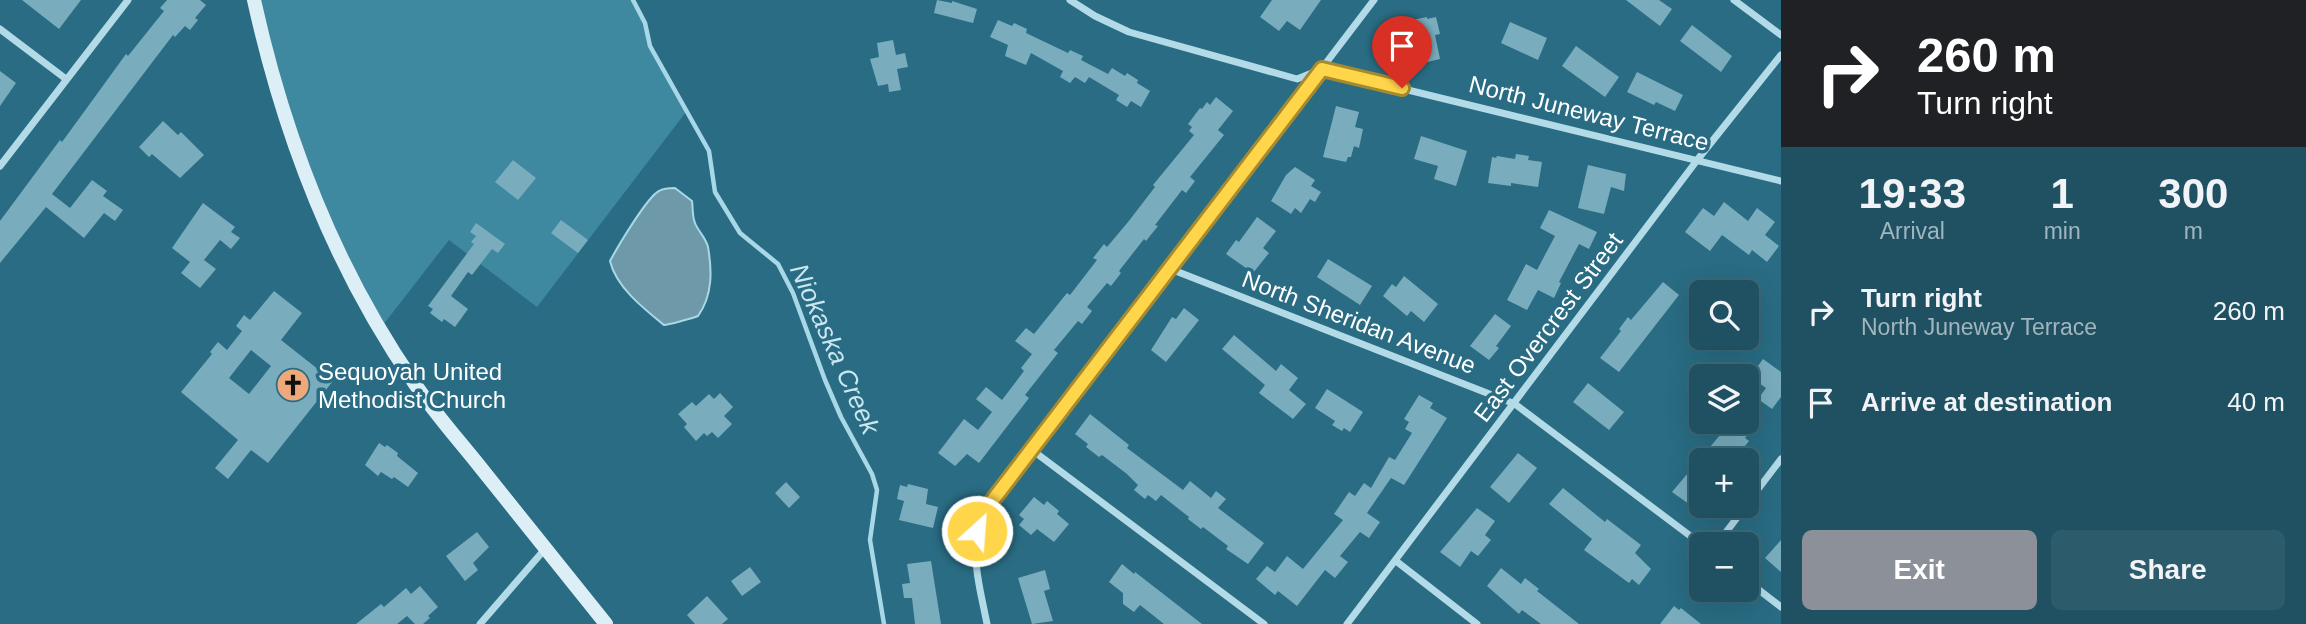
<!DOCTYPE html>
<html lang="en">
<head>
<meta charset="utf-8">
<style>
  :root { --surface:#1f5162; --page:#2c5b6b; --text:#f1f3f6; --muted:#a1b5be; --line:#3c6877; --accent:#8c9099 }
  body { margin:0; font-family:Helvetica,sans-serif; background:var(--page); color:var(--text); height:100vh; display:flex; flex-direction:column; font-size:26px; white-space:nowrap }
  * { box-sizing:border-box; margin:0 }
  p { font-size:23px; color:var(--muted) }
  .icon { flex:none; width:38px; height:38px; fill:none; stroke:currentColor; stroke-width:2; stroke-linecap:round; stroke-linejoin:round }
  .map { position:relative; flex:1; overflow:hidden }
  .drawer { display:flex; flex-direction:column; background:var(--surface); width:525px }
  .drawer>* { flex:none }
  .banner { background:#202124; color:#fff; overflow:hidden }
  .tools { position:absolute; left:1689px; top:280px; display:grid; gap:14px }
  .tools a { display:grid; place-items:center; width:70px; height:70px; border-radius:10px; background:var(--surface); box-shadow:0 7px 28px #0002,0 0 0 2px var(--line); font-size:35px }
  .pin { position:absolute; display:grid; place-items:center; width:60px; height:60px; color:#fff; margin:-72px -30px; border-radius:50% 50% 50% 0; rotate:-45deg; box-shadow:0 0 7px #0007 }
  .pin .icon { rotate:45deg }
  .me { position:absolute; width:77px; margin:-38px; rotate:26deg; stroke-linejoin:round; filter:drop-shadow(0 0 5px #0008) }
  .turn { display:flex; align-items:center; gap:24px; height:147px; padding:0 21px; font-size:32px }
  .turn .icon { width:91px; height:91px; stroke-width:2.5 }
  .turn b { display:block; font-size:49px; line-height:60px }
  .eta { display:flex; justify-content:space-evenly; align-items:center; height:119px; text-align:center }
  .eta b { font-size:42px; font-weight:800; line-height:49px }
  .primary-button { display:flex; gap:14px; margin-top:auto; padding:14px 21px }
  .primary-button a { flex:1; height:80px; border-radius:10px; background:var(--accent); color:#fff; font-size:28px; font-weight:800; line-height:80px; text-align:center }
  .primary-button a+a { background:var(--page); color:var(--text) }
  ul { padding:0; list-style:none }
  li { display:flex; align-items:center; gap:21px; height:91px; padding:0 21px }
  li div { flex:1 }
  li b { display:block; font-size:26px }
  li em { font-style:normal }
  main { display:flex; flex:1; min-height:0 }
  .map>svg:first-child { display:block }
  .green { fill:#3e88a0 }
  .water { fill:#6e99a8; stroke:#a8d8e7; stroke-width:2 }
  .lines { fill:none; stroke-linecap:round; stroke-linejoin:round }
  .stream { stroke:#a8d8e7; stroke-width:4.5 }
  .building { fill:#79adbe; fill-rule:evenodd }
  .street { stroke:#b3dae7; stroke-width:7 }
  .secondary { stroke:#ddeff6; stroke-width:14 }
  .route-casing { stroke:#a68a30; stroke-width:18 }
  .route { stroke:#ffd54a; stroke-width:12 }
  .labels { text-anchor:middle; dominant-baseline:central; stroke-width:7; stroke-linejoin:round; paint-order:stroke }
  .street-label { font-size:24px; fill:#fff; stroke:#296c83 }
  .poi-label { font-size:24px; fill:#fff; stroke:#296c83; text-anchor:start }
  .water-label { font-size:26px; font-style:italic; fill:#c9e7f1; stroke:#296c83 }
</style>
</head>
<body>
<main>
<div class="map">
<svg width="1781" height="624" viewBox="0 0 1781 624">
  <rect width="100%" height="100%" fill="#296c83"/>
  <path class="green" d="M254 0H633L645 23 650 46 686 112 537 307 449 240 380 329 319 209Z"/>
  <path class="water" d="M675 188 692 201C693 207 692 216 695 223 698 231 706 238 708 247 712 270 713 295 698 316 693 318 668 325 664 325 644 309 616 287 610 261 617 248 647 197 659 191 664 188 670 188 675 188Z"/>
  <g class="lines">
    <path class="stream" d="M633 0 645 23 650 46 709 151 715 192 740 233 778 264 793 293 825 380 841 417 872 474 877 490 870 540 884 624"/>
  </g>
  <path class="building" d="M22 0H81L59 29Z
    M167 0H200L206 5 195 18 198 20 190 30 185 26 175 37 173 35 52 194 70 208 92 180 107 191 103 196 123 210 115 221 104 213 84 238 46 207 0 263V221L60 140 62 142 81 116 126 54 128 56 164 11 160 8Z
    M937 0 952 3V1L977 9 973 23 934 13Z
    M1272 0H1321L1300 30 1287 21 1279 31 1260 17Z
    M1626 0H1659L1672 9 1660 26Z
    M1427 17V19L1436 17 1440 34 1435 35 1440 59 1423 63 1420 46 1408 49 1402 22Z
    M998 20 1012 26 1014 23 1027 29 1026 33 1068 53 1070 50 1083 56 1081 60 1108 74 1112 68 1125 76 1127 73 1138 80 1137 83 1150 91 1141 107 1131 101 1127 107 1116 100 1119 95 1089 77 1085 83 1075 77 1070 83 1060 77 1063 71 1031 53 1026 65 1005 56 1008 45 990 37Z
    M1510 22 1547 38 1538 60 1501 43Z
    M1692 25 1732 56 1721 72 1680 41Z
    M893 40 896 55 905 53 908 67 897 69 901 90 889 92 888 84 878 86 870 59 879 57 877 43Z
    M1576 46 1619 77 1605 97 1562 66Z
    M0 71 16 83 0 106Z
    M1637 72 1683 95 1675 111 1656 102 1654 105 1627 92Z
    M1216 97 1233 111 1218 130 1224 135 1190 177 1195 181 1186 193 1182 190 1155 225 1158 226 1146 241 1144 239 1119 271 1121 273 1111 286 1107 283 1087 307 1092 311 1082 324 1078 321 1054 350 1058 353 1025 395 1029 398 979 463 967 454 955 466 938 453 964 419 978 430 992 412 976 399 986 387 1002 400 1024 371 1021 368 1032 354 1015 341 1026 328 1034 334 1067 293 1070 295 1097 260 1093 258 1104 244 1107 247 1128 222 1155 187 1153 185 1194 135 1189 131 1192 127 1188 124 1200 108 1202 109 1207 102 1210 105Z
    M1336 106 1359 112 1355 127 1363 129 1359 148 1354 146 1351 157H1348L1346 162 1323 157Z
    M163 121 178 135 181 132 204 155 180 178 152 154 149 157 139 147Z
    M1421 136 1467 151 1456 186 1434 179 1438 166 1414 159Z
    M1516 154 1529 156 1528 160 1542 162 1538 187 1511 183V186L1488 183 1492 157 1496 158 1497 156 1515 159Z
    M513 160 536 178 518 200 495 182Z
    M1588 165 1626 174 1624 191 1611 187 1604 214 1578 208Z
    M1295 167 1315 180 1311 186 1321 192 1315 202 1310 199 1301 213 1295 208 1291 214 1271 201 1286 175Z
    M1724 202 1748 221 1757 208 1775 222 1765 235 1779 246 1767 262 1752 250 1749 255 1722 235 1710 251 1685 232 1703 208 1714 216Z
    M203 203 235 227 231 232 240 238 231 249 220 240 204 260 216 269 200 288 181 273 190 262 172 248Z
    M1549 210 1597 232 1589 249 1579 244 1559 282 1561 283 1554 298 1538 290 1527 310 1507 300 1526 264 1537 270 1555 236 1540 228Z
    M1257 217 1276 231 1263 248 1269 253 1253 273 1226 254 1236 240 1239 242Z
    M561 220 588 240 578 253 551 233Z
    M476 223 505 244 498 253 492 249 472 275 468 272 451 296 468 309 455 327 444 319 442 322 430 313 433 309 428 306 474 244 471 242 476 236 470 232Z
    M1328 259 1372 286 1360 305 1317 277Z
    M1404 276 1438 304 1424 322 1411 311 1407 316 1383 296 1392 284 1396 287Z
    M1663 282 1679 295 1619 372 1600 358 1621 331 1619 329 1628 317 1631 320Z
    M274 291 302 313 281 340 333 381 268 463 251 450 228 479 215 468 238 440 181 392 212 354 210 352 218 342 227 350 242 331 236 326 244 315 250 320ZM251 350 271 366 249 394 229 378Z
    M1184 308 1199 320 1166 362 1151 350 1172 317 1176 319Z
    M1495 314 1511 326 1496 346 1499 348 1489 360 1470 346Z
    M1234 335 1276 371 1281 364 1298 378 1289 390 1306 404 1293 419 1259 393 1265 385 1222 349Z
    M1763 359 1781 372V397L1772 409 1758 399 1766 388 1750 377Z
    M1588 383 1624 412 1609 430 1573 402Z
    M1327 389 1363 412 1350 432 1344 428 1342 431 1332 425 1335 421 1315 408Z
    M720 393 733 407 724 416 732 424 718 438 712 432 707 436 704 433 696 441 684 427 687 424 678 414 692 402 696 406 709 394 714 399Z
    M1419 395 1433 403 1430 408 1447 418 1404 485 1391 478 1367 513 1380 522 1369 538 1360 532 1340 556 1348 562 1335 578 1325 570 1297 606 1278 591 1275 595 1256 579 1267 566 1275 572 1287 556 1303 569 1343 520 1334 514 1349 492 1355 496 1364 483 1371 488 1389 457 1395 460 1412 433 1405 429 1409 422 1404 419Z
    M1090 414 1129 445 1127 448 1183 490 1190 481 1211 498 1216 491 1226 499 1218 508 1264 543 1248 564 1226 549 1228 546 1203 527 1201 529 1188 519 1189 517 1161 495 1156 501 1148 495 1145 499 1134 490 1138 485 1127 474 1102 455 1099 457 1086 447 1088 444 1075 434Z
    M1731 422H1758L1745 438 1749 441 1734 460H1701V502L1696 509 1672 492Z
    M379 443 385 447 387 445 398 453 397 456 418 473 408 487 394 477 392 479 381 472 378 476 365 465Z
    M1518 453 1537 468 1509 503 1490 487Z
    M786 482 800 497 789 508 775 493Z
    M908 484 928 489 926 504 938 507 933 528 899 520 904 501 897 499 900 485 907 487Z
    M1563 488 1605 522 1607 519 1641 545 1635 553 1651 569 1639 585 1632 579 1629 583 1584 550 1592 539 1549 504Z
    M1034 497 1044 505 1047 501 1059 511 1057 514 1069 524 1054 542 1037 529 1031 535 1019 525 1024 519 1019 515Z
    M1477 508 1495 521 1485 535 1491 540 1478 556 1471 551 1460 567 1440 552Z
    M477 532 489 547 473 563 478 570 465 581 446 556Z
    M1781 540V572L1765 558Z
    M931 561 941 624H915L912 598H904L902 584 910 583 907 564Z
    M1122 564 1134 574 1135 572 1202 624H1164L1140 605 1134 612 1123 604V593L1109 582Z
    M750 567 761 582 742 596 731 581Z
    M1501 568 1521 584 1525 578 1539 589 1537 591 1579 624H1541L1522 610 1519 614 1487 586Z
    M1045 570 1050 589 1044 591 1053 621 1032 624 1018 578Z
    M420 586 438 607 428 616 430 618 423 624H415L407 616 397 624H356L381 604 384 607 406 588 411 594Z
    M707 596 728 619 722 624H695L687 615Z
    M1674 606 1679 610 1681 608 1701 624H1660Z"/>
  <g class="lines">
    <path class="street" d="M1070 0 1095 16 1129 32 1297 79 1322 69 1781 181
      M1734 0 1781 35
      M0 29 66 79
      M0 166 128 0
      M1168 268 1515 404 1701 544
      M1032 450 1264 624
      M1746 505 1781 459
      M1717 544 1746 506
      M1396 561 1477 624
      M1746 580 1781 607
      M480 624 545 549
      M987 624C978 577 968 555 986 509L1374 0
      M1347 624 1698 159 1781 55"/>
    <path class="secondary" d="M254 0C284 136 335 269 415 384 433 411 456 437 477 463 520 517 563 571 606 624"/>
  </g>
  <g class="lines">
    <defs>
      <path id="route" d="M977 531 986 509 1322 69 1402 88"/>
    </defs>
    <use href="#route" class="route-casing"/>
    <use href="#route" class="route"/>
  </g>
  <defs>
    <symbol id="church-disc" viewBox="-11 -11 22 22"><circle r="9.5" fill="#eda97b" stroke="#296c83"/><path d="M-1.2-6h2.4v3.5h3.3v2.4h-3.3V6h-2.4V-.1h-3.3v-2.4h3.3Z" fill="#111"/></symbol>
  </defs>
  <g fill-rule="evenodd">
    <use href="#church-disc" x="274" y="366" width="38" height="38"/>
  </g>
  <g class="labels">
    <g class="street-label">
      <text transform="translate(1589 113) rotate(14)">North Juneway Terrace</text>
      <text transform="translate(1359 322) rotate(21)">North Sheridan Avenue</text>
      <text transform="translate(1548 327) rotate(-53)">East Overcrest Street</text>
    </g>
    <g class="poi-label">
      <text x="318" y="371">Sequoyah United<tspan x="318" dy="28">Methodist Church</tspan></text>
    </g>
    <g class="water-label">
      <text transform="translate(835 349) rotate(66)">Niokaska Creek</text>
    </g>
  </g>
</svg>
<div class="tools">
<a><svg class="icon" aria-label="search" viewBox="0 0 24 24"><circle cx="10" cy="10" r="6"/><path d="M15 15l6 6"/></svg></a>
<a><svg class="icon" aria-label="layers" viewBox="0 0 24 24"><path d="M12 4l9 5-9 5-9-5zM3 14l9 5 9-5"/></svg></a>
<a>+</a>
<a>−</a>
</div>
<div class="pin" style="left:1402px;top:88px;background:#d93025"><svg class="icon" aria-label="arrive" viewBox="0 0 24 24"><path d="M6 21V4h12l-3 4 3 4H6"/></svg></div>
<svg class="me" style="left:977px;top:531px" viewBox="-20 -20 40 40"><circle r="17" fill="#ffd54a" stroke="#fff" stroke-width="3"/><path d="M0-11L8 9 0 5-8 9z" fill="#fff"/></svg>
</div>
<section class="drawer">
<div class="banner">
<div class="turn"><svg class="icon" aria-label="right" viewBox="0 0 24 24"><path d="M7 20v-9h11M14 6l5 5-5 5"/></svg><div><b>260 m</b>Turn right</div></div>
</div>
<div class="eta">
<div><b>19:33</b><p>Arrival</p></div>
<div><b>1</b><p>min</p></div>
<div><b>300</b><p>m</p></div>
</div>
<ul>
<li><svg class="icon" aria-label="right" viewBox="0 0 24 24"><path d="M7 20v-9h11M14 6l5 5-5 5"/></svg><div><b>Turn right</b><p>North Juneway Terrace</p></div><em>260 m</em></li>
<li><svg class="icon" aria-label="arrive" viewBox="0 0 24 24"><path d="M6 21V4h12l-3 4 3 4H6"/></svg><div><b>Arrive at destination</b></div><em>40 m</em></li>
</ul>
<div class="primary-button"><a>Exit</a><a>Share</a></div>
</section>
</main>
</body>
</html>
